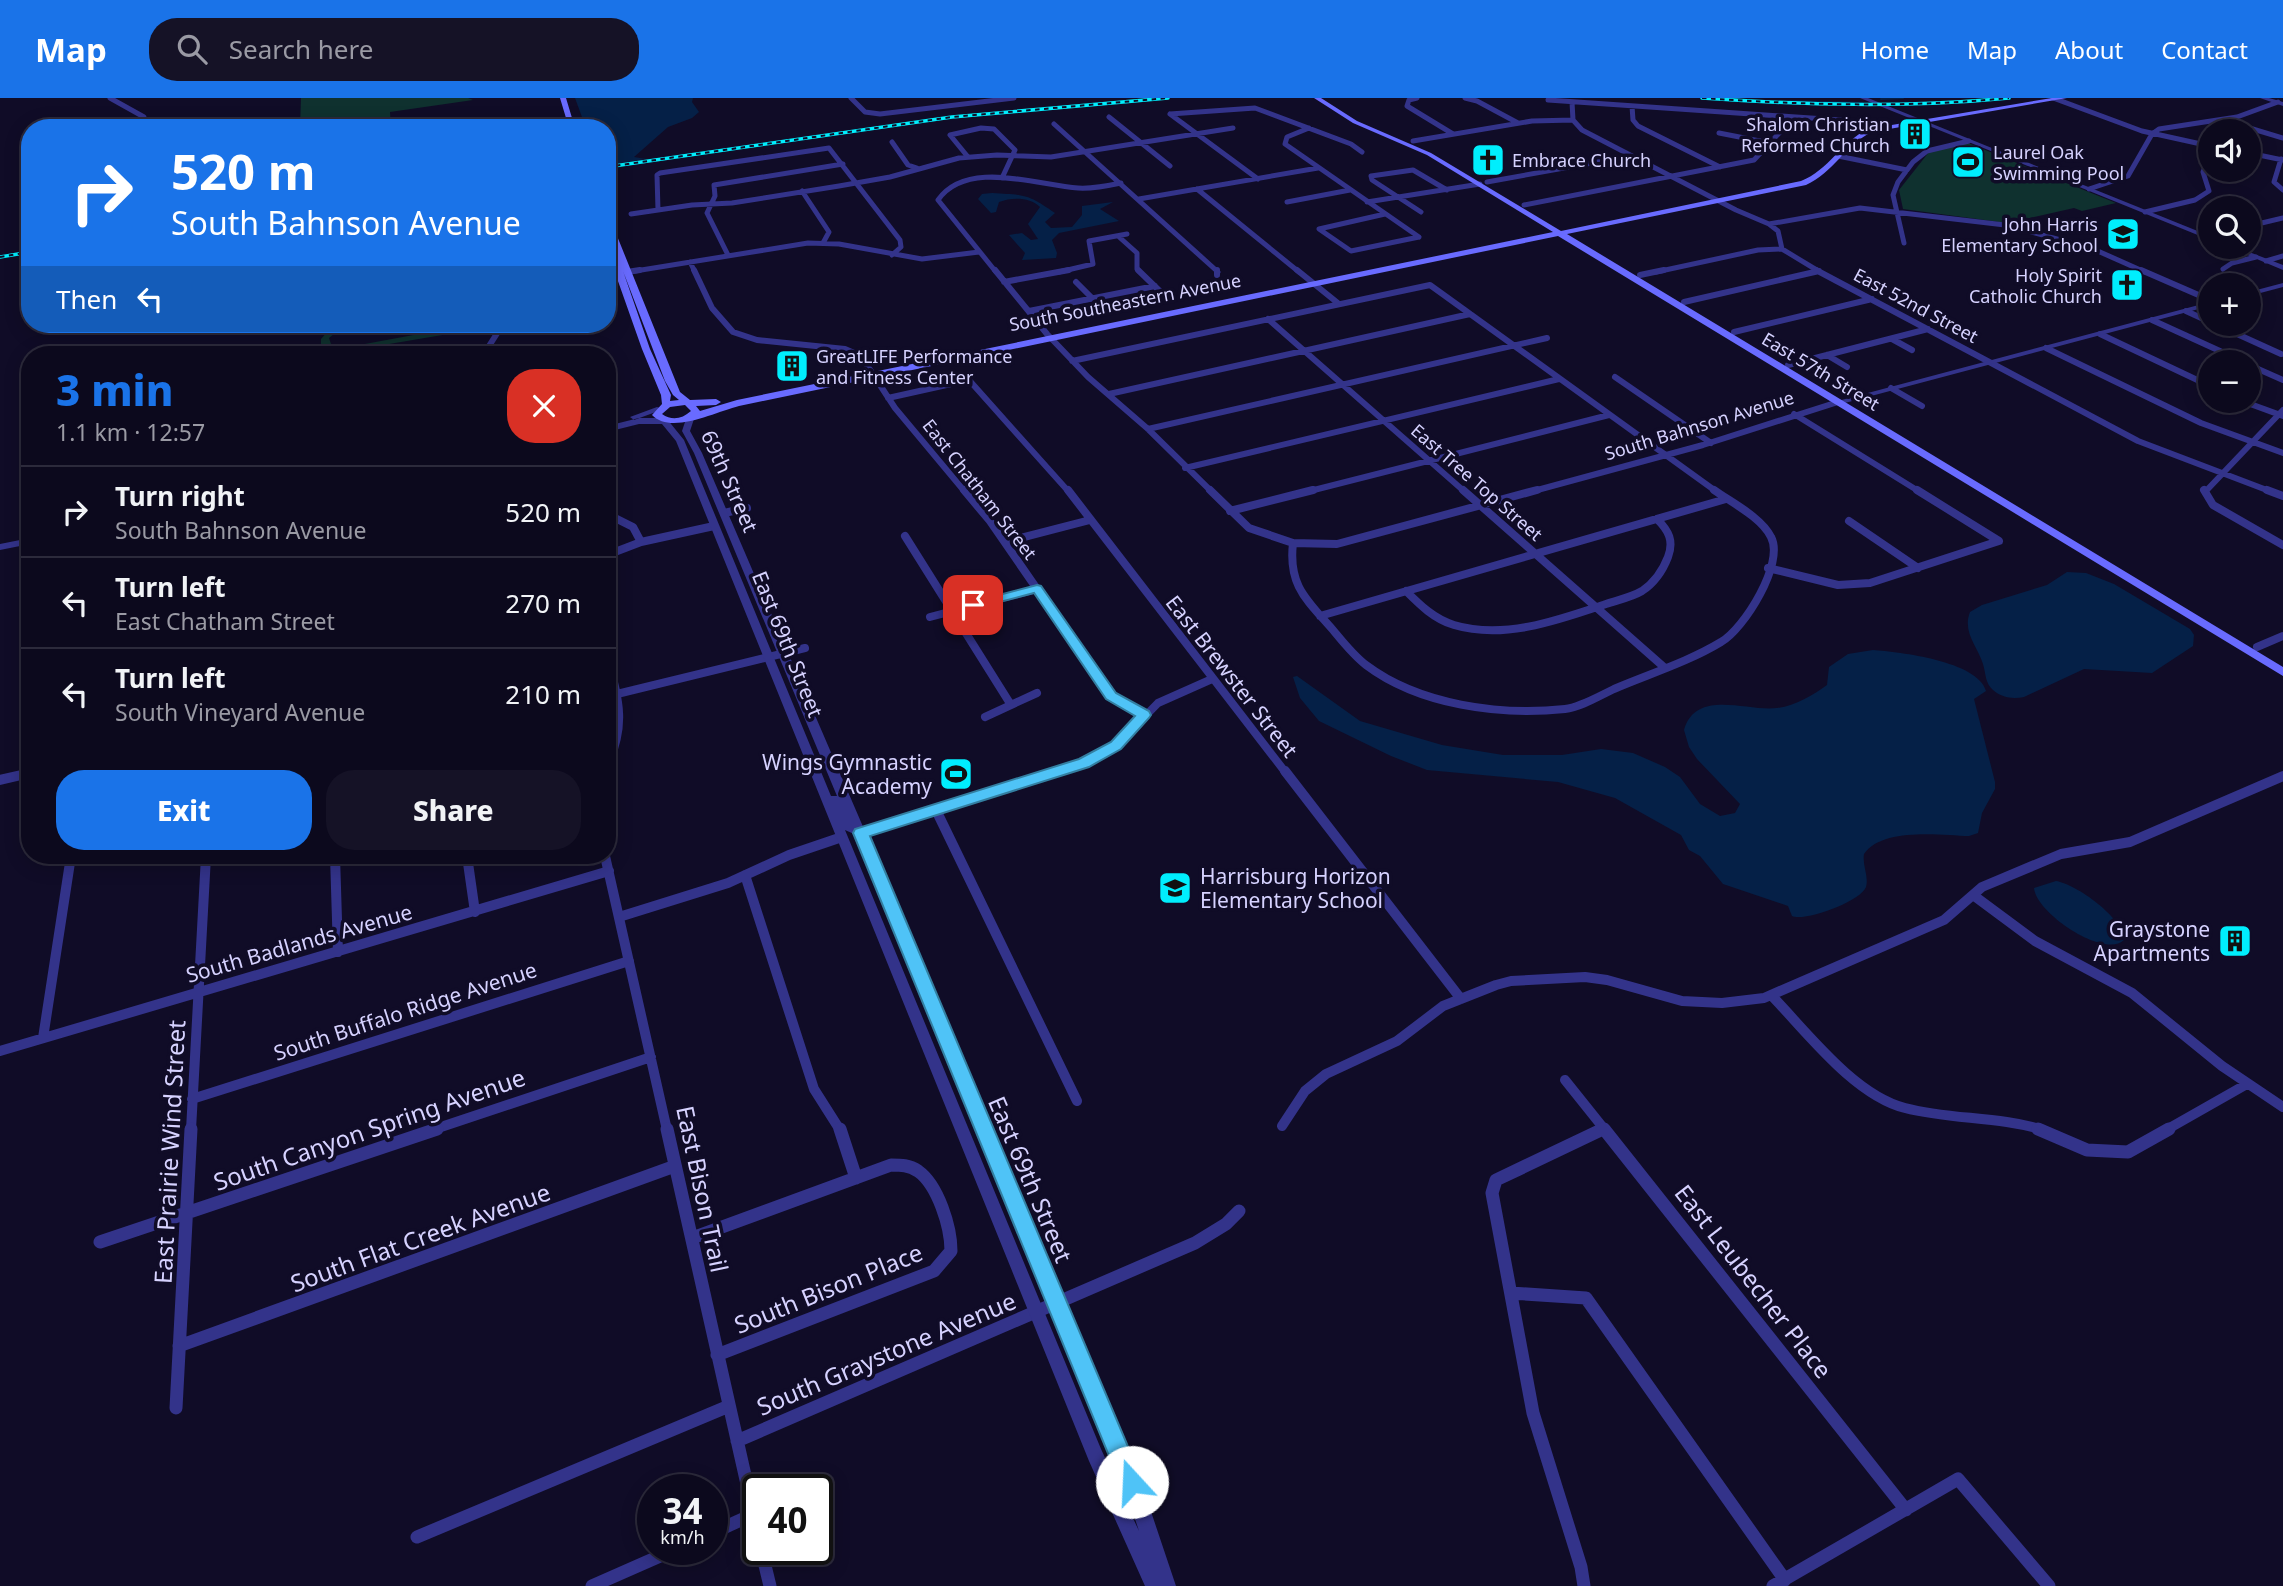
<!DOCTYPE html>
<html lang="en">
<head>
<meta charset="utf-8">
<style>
  :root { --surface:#0c091d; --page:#151226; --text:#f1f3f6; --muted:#9a9aa4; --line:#2c2a3b; --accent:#1a73e8 }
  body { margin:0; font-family:"Noto Sans",sans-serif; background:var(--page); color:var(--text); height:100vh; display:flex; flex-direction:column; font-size:26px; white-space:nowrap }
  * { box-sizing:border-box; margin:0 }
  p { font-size:23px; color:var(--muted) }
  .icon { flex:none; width:38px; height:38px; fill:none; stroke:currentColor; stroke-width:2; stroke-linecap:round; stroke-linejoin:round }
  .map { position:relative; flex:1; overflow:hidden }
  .drawer { position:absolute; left:21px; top:248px; width:595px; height:518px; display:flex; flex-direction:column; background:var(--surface); border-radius:28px; box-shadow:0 4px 18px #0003,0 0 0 2px var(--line) }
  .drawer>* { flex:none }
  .guide { position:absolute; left:21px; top:21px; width:595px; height:214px; border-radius:28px; box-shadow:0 4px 18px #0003,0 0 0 2px var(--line); background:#1a73e8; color:#fff; overflow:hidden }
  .fabs { position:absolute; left:2198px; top:21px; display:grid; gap:14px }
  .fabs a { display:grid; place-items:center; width:63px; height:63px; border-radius:50%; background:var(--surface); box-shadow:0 4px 18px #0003,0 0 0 2px var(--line); font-size:35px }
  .speed { position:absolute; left:637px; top:1376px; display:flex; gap:14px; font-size:35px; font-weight:700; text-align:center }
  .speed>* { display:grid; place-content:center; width:91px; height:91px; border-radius:50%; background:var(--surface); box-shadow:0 4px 18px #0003,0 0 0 2px var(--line); line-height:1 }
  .speed small { font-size:18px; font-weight:400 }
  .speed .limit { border:4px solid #111; border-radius:10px; background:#fff; color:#111 }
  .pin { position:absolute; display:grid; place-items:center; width:60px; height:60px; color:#fff; margin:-30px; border-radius:14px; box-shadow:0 4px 10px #0006 }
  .me { position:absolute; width:77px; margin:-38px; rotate:340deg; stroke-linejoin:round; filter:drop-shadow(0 0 5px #0008) }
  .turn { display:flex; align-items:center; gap:24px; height:147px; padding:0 35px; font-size:32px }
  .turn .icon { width:91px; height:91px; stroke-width:2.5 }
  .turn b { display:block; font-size:49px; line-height:60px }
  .then { display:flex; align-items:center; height:66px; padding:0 35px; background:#0003; gap:14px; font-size:26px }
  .round { display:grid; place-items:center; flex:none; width:74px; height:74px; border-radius:28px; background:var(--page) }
  .summary { display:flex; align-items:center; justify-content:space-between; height:119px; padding:0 35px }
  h1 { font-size:42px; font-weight:800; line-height:52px; color:var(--accent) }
  .primary-button { display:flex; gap:14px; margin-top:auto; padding:14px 35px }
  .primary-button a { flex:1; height:80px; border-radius:28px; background:var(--accent); color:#fff; font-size:28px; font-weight:800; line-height:80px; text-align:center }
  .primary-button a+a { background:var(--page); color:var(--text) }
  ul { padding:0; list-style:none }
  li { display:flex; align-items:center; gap:21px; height:91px; padding:0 35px; border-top:2px solid var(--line) }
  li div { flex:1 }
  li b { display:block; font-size:26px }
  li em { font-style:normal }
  header { display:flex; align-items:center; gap:42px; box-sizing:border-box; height:98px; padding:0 35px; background:var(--accent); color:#fff }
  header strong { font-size:33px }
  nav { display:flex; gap:38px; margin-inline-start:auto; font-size:24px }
  .search { width:490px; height:63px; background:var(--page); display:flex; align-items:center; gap:18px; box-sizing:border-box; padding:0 24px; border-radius:28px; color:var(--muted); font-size:26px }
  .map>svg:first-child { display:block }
  .green { fill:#0f312f }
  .water { fill:#052047 }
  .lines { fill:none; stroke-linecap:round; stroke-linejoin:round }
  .stream { stroke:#052047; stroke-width:2 }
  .minor-far4 { stroke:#33338a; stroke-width:5 }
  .minor-far3 { stroke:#33338a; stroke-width:6 }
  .minor-far2 { stroke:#33338a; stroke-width:8 }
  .minor-far1 { stroke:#33338a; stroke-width:10 }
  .minor { stroke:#33338a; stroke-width:13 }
  .tertiary { fill:#33338a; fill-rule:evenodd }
  .secondary { fill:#696bff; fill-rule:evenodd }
  .rail-casing { stroke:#00eefd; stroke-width:3.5 }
  .rail { stroke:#100c27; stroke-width:2; stroke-dasharray:4.5; stroke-linecap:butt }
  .route { fill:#4fc3f7; stroke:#337fa1; stroke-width:2 }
  .labels { text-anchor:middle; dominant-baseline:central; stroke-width:7; stroke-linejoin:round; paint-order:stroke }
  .far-poi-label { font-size:18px; fill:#d6d2ff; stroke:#100c27; text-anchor:end }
  .far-street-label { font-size:18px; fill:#d6d2ff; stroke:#100c27 }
  .street-label { font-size:21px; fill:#d6d2ff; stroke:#100c27 }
  .poi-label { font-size:21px; fill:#d6d2ff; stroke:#100c27; text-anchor:end }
  .near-street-label { font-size:24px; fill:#d6d2ff; stroke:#100c27 }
</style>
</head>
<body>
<header>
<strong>Map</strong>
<div class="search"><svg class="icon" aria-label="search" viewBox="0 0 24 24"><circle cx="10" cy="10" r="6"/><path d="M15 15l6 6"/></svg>Search here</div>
<nav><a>Home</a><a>Map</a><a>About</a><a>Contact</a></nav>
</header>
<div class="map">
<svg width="2283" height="1488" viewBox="0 0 2283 1488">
  <rect width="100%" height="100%" fill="#100c27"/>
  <path class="green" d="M301 0H468L473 2 390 14 391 30H300Z
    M1968 45 2116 105 2082 113 2074 110 2007 125 1903 111 1899 92 1929 54Z
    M345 226H361L340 231 329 240 331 246 354 248 473 226 469 228 472 232 330 256V252L321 246V241L328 233Z"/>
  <path class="water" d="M575 0H693L692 4 699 14 692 20 668 29 634 59 646 61 607 67V30H586Z
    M992 95C1026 97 1028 96 1055 115L1045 124 1051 130 1072 129 1082 117V108L1113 104 1100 111 1119 123 1059 135 1052 142 1057 155 1056 160 1022 162 1025 155 1009 137 1022 135 1031 142 1038 141 1028 126 1040 109C1030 99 1012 99 999 104L996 114 991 115 978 101 982 96Z
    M2067 474 2086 475 2114 486 2190 531 2194 537 2193 548 2152 575 2084 571 2024 599C2013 601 2002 600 1993 592 1985 585 1986 576 1983 566 1978 549 1962 534 1970 514L1982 507 2047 487Z
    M1873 552C1899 554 1978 563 1986 593L1974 601 1995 684V691L1982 715 1978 735 1969 738C1941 737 1882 729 1864 756 1862 767 1869 778 1866 789 1860 804 1804 824 1792 818L1788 808 1723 786 1700 758 1689 752 1681 737 1615 700 1558 684 1427 672 1391 658 1319 623 1300 600 1293 579 1297 578 1360 623 1442 647 1503 657H1562L1601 651 1633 655 1665 669 1680 679 1700 706 1720 718 1735 715 1740 706 1697 661 1689 649 1684 632C1696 590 1748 614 1777 610 1795 608 1813 597 1827 587L1829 569 1848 556Z
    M2056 783C2076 786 2124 820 2124 842 2104 861 2036 815 2034 790Z"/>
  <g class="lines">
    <path class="stream" d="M1881 1 1903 0
      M1790 3 1862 5"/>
    <path class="minor-far4" d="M110 0 144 19V30
      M851 0 865 14 880 16 1014 0
      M1417 0 1409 2 1407 8 1453 36
      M1465 0 1477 3 1518 25
      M2053 0 2142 33 2210 48
      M1548 2 1840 22 1875 31
      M1572 4 1573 22 1582 32 1736 112 1769 126 1778 133 1782 151 1820 174
      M1632 8 1633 22 1638 28 1720 69
      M1170 16 1255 10 1351 46 1362 54
      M1170 16 1258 81
      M1109 19 1170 68
      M2223 22 2283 40
      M1054 26 1218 174
      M241 30 296 23
      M1309 30 1287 39 1285 46 1419 139
      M1719 35 1770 45
      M1413 43 1532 23 1573 22
      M892 44 908 67 917 70
      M2249 55 2283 62
      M1838 58 1907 72
      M968 59 950 37 981 30 994 31 1015 52 1002 80
      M2281 61 2274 84 2283 92
      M1487 84 1631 58
      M1197 91 1299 174
      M2089 91 2128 78 2152 36 2159 31 2237 19 2278 4
      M802 93 829 134 823 145
      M1139 101 1318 70
      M1287 104 1350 92
      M1367 104 1480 86
      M1524 107 1754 62 1782 32 1781 20
      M658 112 657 77 660 75 829 50 900 142 901 149 892 157
      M1421 114 1372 82 1371 78 1413 72 1447 92
      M2145 114 2195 102 2209 93 2203 74 2210 57
      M631 116 692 107 732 105 839 88 890 79 959 60 997 57 1051 59 1233 30
      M1385 116 1319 131 1351 153 1419 139
      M1769 126 1860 110 2005 127 2091 150 2145 174
      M2249 128 2283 120
      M1118 138 1137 155V171L1140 174
      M1904 145 1893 97 1898 84 1913 64 1927 53 1969 43
      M728 157 707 115 715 98 714 87 843 66
      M2266 163 2283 158
      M690 164 695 174
      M2223 171 2232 165 2256 159
      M629 174 808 145 839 146 922 161 979 154
      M996 174 938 102C967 61 1036 87 1078 90 1092 91 1107 88 1121 85
      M1059 174 1093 166 1089 143 1127 136
      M1656 174 1758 152 1782 151"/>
    <path class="minor-far3" d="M694 172 712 210 733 234 757 242 845 251 861 258 895 310 965 394
      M995 172 1047 236 1088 279 1148 331 1212 394
      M1138 172 1169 202
      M1217 172V177
      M1297 172 1339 206
      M1816 172 2138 343 2272 394
      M2141 172 2210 202
      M607 177 640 172
      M1640 177 1664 172
      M1004 184 1069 172
      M1076 184 1092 200
      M1684 204 1819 173
      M1029 213 1155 188
      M2186 213 2210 224
      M1268 221 1465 394
      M2152 222 2244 264
      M2215 226 2281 256
      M1734 234 1872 201
      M2100 236 2210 288
      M1892 241 1912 252
      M2046 250 2201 325 2283 355
      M479 257 489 248 503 226
      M1827 257 1847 269
      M1072 263 1430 187 1717 394
      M1788 267 1928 231
      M2249 267 2283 282
      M1615 279 1711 345
      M1891 290 1922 308
      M1109 296 1470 216
      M888 300 969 282 1069 394
      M2242 303 2283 318
      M1794 316 1920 394
      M1148 331 1547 240
      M1185 370 1559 281
      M1306 394 1609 317
      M1530 394 1703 347 1838 304
      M2205 394 2283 312"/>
    <path class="minor-far2" d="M964 392 990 423 1111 598 1144 617
      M1068 392 1286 675
      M1210 392 1249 430 1293 445 1337 446 1537 392
      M1463 392 1665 570
      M2204 392 2213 407 2283 447
      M2267 392 2283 398
      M1230 413 1313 392
      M724 415 747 410
      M607 416 633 429 641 444
      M1849 423 1918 470
      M905 438 1011 607
      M1005 444 1090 422
      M1293 445C1288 488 1307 502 1333 532 1343 544 1353 557 1366 567 1419 607 1500 618 1565 611 1581 609 1599 598 1614 591 1649 576 1688 564 1721 544 1744 531 1785 465 1771 439 1761 419 1732 405 1714 392
      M607 457 641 444 714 428
      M1768 470 1838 487 1870 485 1999 443 1917 392
      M1406 493C1420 507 1434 521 1454 527 1504 542 1559 522 1606 506 1618 502 1632 499 1642 493 1654 485 1663 472 1668 459 1674 443 1669 433 1657 421
      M1320 518 1726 401
      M930 519 1037 491
      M2257 549 2283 538
      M607 558C619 602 627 626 607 669
      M617 596 805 550
      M985 619 1037 595
      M1054 675 1084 665 1115 649 1158 605 1212 581"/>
    <path class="minor-far1" d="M1285 673 1461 901
      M0 682 30 675
      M936 712 1077 1003
      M861 735 1059 673
      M335 758 338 854
      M467 758 475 814
      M605 758 667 1032
      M745 777 814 991 840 1032
      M1973 797 2035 843 2132 895 2222 968 2283 1009
      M619 819 728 785 789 757 842 739
      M1771 897C1807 934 1854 997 1905 1010 1951 1022 1998 1018 2043 1032
      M43 940 71 758
      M0 953 609 773
      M1565 982 1605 1032
      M192 1001 629 863
      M1282 1028 1305 993 1326 976 1397 943 1443 908 1496 887 1511 883 1585 879 1607 882 1682 903 1722 905 1764 900 1944 822 1982 789 2061 756 2130 744 2283 678
      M191 1032 206 758
      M432 1032 651 959
      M1599 1032 1604 1030
      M2166 1032 2247 986"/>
    <path class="minor" d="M667 1031 758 1435
      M840 1031 856 1080
      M1604 1031 1906 1412
      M2038 1031 2087 1052 2128 1054 2169 1031
      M692 1140 891 1067C901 1067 909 1067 918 1073 938 1087 951 1129 951 1153L934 1173 717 1257
      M100 1144 437 1031
      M1511 1195 1586 1200 1785 1482
      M179 1248 675 1068
      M176 1310 191 1031
      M737 1343 1195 1145 1226 1126 1239 1113
      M712 1435 754 1416
      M417 1439 729 1308
      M761 1451 770 1488
      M592 1488 676 1451
      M1584 1488 1581 1469 1533 1315 1492 1095 1496 1082 1603 1031
      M1773 1488 1958 1381 2049 1488"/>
    <path class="tertiary" d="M1860 0H1868L2210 138V142Z
      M2260 0H2269L2283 4V8Z
      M2228 149H2236L2283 167V172Z
      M2283 185V189L2249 198V194Z
      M2210 204V208L1841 306 1834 304Z
      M657 309 664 311 634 322 630 319Z
      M691 315 695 318 690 333 702 355 864 731 867 735 866 737 1132 1357 1176 1488H1145L1089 1363 676 343 662 326H639L607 334V328L639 320H664L667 321 684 342 831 698H837L694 355 682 333 687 318ZM845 732 854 736 1114 1357 1139 1433 1101 1351Z
      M30 440V446L0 452V446Z"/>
    <path class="secondary" d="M560 0H566L575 30H569Z
      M1314 0H1321L1357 23 1431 55 1561 133 1801 83C1829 72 1841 44 1868 31L2052 0H2067L1872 34C1845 47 1833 75 1806 87L1567 136 2283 569V578L1558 138 739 308C715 314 671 337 652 317L662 306 661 297 642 251 607 152V144H611L607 134V121L611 123 680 294 690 302 716 301 721 304 716 307 696 308 700 313 737 302 1553 134 1427 57 1353 25ZM623 173 665 283 673 297 679 302 670 303 671 297 650 251ZM685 307 691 313C682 321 672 323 662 316L670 309Z"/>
    <defs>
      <path id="rail" d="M1702 0C1805 7 1906 10 2009 0
        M607 69 952 19 1168 0
        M0 159 30 154"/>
    </defs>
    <use href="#rail" class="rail-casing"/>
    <use href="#rail" class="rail"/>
  </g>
  <path class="route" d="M1037 487 1041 488 1116 595 1149 613 1151 617 1149 620 1121 651 1089 669 870 738 1143 1384 1140 1392 1132 1395 1123 1392 853 735 855 731 1079 661 1111 644 1135 618 1106 601 1034 495 973 511 966 507 968 505Z"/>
  <defs>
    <symbol id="building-square" viewBox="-11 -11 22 22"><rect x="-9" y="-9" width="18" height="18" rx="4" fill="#00eefd" stroke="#100c27"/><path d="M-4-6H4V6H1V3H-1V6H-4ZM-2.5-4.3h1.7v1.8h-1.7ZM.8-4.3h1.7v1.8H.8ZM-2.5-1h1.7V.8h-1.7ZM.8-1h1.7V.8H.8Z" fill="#111"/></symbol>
    <symbol id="church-square" viewBox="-11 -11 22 22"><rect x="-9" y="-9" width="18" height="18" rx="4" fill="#00eefd" stroke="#100c27"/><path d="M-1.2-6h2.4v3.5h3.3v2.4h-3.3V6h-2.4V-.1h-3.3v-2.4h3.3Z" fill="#111"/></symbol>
    <symbol id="stadium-square" viewBox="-11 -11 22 22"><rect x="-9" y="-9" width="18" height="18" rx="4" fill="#00eefd" stroke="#100c27"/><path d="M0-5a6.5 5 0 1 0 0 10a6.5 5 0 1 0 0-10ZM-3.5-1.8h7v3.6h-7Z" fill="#111"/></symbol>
    <symbol id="school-square" viewBox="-11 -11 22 22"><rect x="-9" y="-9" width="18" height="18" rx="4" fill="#00eefd" stroke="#100c27"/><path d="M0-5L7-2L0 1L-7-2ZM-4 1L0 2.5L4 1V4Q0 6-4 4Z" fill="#111"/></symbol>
  </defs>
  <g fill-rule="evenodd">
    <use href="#building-square" x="1896" y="17" width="38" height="38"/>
    <use href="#church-square" x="1469" y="43" width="38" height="38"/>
    <use href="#stadium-square" x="1949" y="45" width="38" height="38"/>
    <use href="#school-square" x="2104" y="117" width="38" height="38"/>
    <use href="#church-square" x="2108" y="168" width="38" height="38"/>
    <use href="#building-square" x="773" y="249" width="38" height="38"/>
    <use href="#stadium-square" x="937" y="657" width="38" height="38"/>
    <use href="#school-square" x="1156" y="771" width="38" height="38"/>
    <use href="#building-square" x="2216" y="824" width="38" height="38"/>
  </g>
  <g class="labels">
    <g class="far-poi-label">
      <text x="1890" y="26">Shalom Christian<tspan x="1890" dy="21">Reformed Church</tspan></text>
      <text x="1993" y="54" text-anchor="start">Laurel Oak<tspan x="1993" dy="21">Swimming Pool</tspan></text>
      <text x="1512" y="62" text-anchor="start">Embrace Church</text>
      <text x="2098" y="126">John Harris<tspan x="2098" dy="21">Elementary School</tspan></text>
      <text x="2102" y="177">Holy Spirit<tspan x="2102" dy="21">Catholic Church</tspan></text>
      <text x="816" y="258" text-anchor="start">GreatLIFE Performance<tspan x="816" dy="21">and Fitness Center</tspan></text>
    </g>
    <g class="far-street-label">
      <text transform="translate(1125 204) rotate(-11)">South Southeastern Avenue</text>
      <text transform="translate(1916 207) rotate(28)">East 52nd Street</text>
      <text transform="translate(1821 273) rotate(31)">East 57th Street</text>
      <text transform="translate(1699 327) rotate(-17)">South Bahnson Avenue</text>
      <text transform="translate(1477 384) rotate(41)">East Tree Top Street</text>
      <text transform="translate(980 391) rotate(52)">East Chatham Street</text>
    </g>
    <g class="street-label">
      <text transform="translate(730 383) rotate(66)">69th Street</text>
      <text transform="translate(788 546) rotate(68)">East 69th Street</text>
      <text transform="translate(1232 578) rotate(52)">East Brewster Street</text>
      <text transform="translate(299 845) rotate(-16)">South Badlands Avenue</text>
      <text transform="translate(405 913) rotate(-18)">South Buffalo Ridge Avenue</text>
    </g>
    <g class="poi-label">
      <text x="932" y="664">Wings Gymnastic<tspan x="932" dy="24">Academy</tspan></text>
      <text x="1200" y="778" text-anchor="start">Harrisburg Horizon<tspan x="1200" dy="24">Elementary School</tspan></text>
      <text x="2210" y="831">Graystone<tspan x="2210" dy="24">Apartments</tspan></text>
    </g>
    <g class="near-street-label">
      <text transform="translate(369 1031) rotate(-19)">South Canyon Spring Avenue</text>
      <text transform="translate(169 1054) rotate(-87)">East Prairie Wind Street</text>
      <text transform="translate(1031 1081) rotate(67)">East 69th Street</text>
      <text transform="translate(703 1091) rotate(78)">East Bison Trail</text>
      <text transform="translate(420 1139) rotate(-20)">South Flat Creek Avenue</text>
      <text transform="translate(1754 1183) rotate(52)">East Leubecher Place</text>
      <text transform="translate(828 1190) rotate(-22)">South Bison Place</text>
      <text transform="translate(886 1255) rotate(-23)">South Graystone Avenue</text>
    </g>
  </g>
</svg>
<div class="fabs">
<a><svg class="icon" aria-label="sound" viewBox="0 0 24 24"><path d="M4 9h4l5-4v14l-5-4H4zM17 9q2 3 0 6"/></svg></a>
<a><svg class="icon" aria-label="search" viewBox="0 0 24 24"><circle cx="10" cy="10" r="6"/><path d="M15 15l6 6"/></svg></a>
<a>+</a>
<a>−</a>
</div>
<div class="speed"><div>34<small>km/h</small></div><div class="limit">40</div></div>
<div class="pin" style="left:973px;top:507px;background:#d93025"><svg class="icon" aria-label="arrive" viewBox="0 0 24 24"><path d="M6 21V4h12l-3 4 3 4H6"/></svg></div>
<svg class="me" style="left:1132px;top:1384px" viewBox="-20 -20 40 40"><circle r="19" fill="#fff"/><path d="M0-13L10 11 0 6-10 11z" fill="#4fc3f7"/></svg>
<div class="guide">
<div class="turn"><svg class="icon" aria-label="right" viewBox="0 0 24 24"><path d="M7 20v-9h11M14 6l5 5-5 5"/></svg><div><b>520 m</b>South Bahnson Avenue</div></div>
<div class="then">Then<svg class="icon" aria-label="left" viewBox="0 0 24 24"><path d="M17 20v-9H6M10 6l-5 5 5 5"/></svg></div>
</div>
<section class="drawer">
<div class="summary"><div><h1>3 min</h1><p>1.1 km · 12:57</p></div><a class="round" style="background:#d93025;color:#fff"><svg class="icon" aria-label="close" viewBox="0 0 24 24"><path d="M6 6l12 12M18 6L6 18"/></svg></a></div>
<ul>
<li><svg class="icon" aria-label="right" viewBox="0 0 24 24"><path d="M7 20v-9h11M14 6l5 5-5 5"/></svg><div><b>Turn right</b><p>South Bahnson Avenue</p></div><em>520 m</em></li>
<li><svg class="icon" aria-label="left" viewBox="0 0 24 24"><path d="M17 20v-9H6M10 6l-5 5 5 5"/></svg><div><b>Turn left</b><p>East Chatham Street</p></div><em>270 m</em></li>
<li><svg class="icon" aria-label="left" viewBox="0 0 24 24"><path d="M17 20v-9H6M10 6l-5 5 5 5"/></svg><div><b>Turn left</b><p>South Vineyard Avenue</p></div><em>210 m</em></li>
</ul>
<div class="primary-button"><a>Exit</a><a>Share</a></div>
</section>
</div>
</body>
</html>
